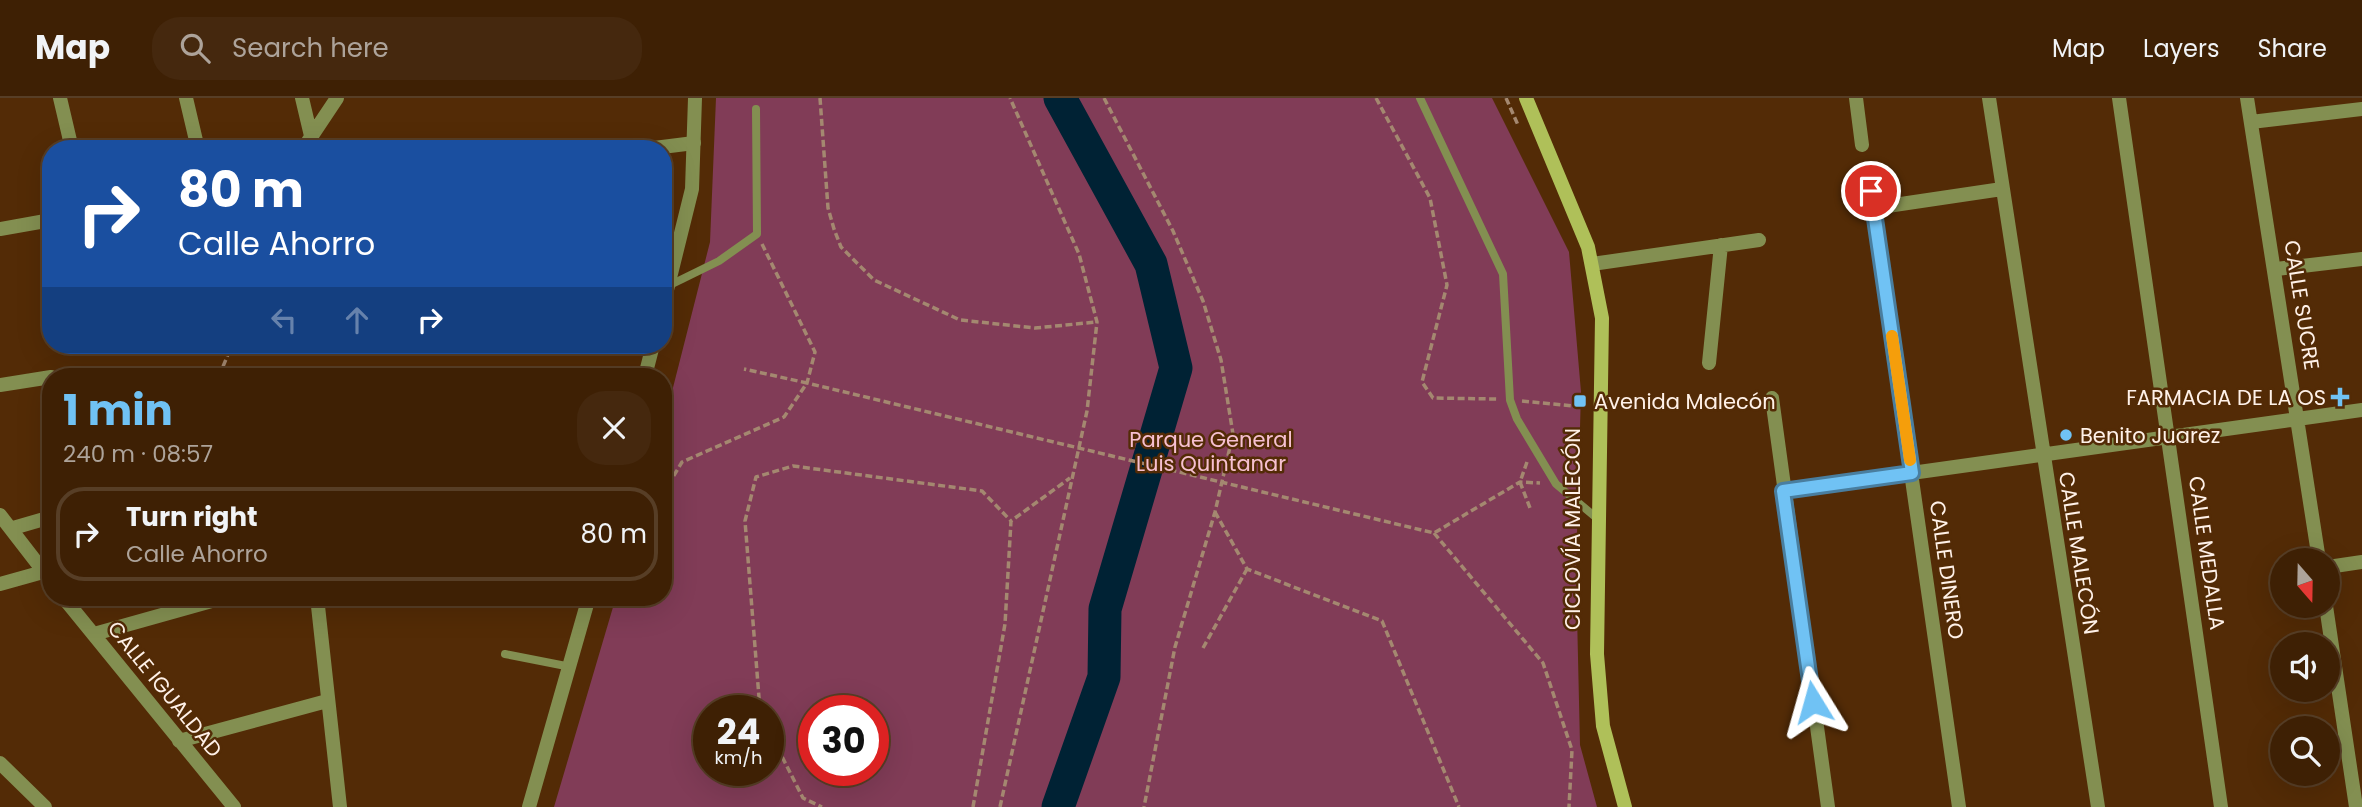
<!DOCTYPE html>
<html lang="en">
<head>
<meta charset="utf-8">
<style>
  :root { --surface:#3e2004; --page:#45280e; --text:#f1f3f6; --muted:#ada39a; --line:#573e26; --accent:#70c2f4 }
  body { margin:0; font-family:Poppins,sans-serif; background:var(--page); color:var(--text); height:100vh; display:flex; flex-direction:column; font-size:26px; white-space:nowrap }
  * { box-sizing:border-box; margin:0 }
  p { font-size:23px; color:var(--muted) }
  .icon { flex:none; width:38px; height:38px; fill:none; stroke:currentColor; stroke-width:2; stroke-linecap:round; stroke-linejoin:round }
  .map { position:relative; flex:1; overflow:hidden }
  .details { position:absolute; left:42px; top:270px; width:630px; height:238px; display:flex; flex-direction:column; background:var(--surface); border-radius:28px; box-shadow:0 7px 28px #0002,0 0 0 2px var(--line) }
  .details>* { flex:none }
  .top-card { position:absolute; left:42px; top:42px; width:630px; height:214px; border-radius:28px; box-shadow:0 7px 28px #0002,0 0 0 2px var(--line); background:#1a4fa0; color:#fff; overflow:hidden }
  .needle { width:46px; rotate:160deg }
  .controls { position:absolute; left:2270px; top:450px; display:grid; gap:14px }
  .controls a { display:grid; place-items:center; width:70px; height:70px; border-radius:50%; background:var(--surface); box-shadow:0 7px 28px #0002,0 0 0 2px var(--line); font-size:35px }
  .speed { position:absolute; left:693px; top:597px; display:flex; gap:14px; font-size:35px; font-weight:700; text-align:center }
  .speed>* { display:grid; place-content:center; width:91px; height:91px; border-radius:50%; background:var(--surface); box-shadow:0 7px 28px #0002,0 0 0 2px var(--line); line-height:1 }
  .speed small { font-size:18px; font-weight:400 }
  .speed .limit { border:10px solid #d22; background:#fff; color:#111 }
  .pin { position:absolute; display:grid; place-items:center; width:60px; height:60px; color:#fff; margin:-30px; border:4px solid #fff; border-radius:50%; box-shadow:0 2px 7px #0007 }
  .me { position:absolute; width:77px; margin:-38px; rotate:352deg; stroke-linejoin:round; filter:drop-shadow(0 0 5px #0008) }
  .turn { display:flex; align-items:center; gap:24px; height:147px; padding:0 21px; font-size:32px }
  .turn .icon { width:91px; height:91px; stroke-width:2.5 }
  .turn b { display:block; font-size:49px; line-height:60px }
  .lanes { display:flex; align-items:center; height:66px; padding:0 21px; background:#0003; justify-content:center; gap:35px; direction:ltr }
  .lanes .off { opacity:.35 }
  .round { display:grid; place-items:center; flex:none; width:74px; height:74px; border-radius:28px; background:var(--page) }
  .headline { display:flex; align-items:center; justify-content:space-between; height:119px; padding:0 21px }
  h1 { font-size:42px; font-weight:700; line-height:52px; color:var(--accent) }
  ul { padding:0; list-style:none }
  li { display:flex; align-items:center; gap:21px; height:94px; margin:0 14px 10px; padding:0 7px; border:4px solid var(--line); border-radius:28px }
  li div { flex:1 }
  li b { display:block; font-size:26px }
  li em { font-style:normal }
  header { display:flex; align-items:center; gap:42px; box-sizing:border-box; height:98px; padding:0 35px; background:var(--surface); border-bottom:2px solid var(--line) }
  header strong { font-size:33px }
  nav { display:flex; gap:38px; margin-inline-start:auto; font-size:24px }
  .search { width:490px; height:63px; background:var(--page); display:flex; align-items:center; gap:18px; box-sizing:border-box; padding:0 24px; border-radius:28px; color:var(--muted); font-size:26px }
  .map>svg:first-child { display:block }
  .green { fill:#813c57; fill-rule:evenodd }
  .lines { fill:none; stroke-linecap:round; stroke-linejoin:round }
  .river { stroke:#002234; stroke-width:33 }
  .path { stroke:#a48870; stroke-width:3.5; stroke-dasharray:7 3.5; stroke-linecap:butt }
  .service { stroke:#838f51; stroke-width:8 }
  .minor { stroke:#838f51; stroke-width:14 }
  .tertiary { stroke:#838f51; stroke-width:14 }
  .secondary { stroke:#afc059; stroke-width:14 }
  .route-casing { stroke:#497e9f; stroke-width:18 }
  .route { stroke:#70c2f4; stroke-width:12 }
  .slow { stroke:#f59e0b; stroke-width:12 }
  .poi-dot { fill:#70c2f4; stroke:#532b06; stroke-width:2.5 }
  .labels { text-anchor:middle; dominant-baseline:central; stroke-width:5; stroke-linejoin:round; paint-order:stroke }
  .street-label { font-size:21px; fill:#fff1e8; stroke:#532b06 }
  .poi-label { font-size:21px; fill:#fff1e8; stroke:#532b06; text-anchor:start }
  .park-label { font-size:21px; fill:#f6c0d1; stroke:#532b06 }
</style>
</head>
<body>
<header>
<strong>Map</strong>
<div class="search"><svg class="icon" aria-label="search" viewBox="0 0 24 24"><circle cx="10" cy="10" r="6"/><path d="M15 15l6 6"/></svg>Search here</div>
<nav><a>Map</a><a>Layers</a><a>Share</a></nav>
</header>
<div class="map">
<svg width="2362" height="709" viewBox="0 0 2362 709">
  <rect width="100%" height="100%" fill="#532b06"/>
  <path class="green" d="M716 0H1492L1569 154 1581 294 1576 472 1580 647 1597 709H554L616 499H663V329L710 144ZM709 612H768V672H709ZM814 612H873V672H814Z"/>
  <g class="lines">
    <path class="river" d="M1058 709 1104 579 1105 511 1176 270 1151 166 1060 0"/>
    <path class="path" d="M820 0 828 110 834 131 841 149 874 182 960 222 1035 230 1097 224
      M1104 0 1173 133 1203 203 1221 262 1233 336 1215 414 1175 549 1144 709
      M1376 0 1430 100 1447 187 1422 284 1433 300 1497 301
      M1506 0 1518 27
      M762 146 815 254 807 285 1434 435 1520 384 1540 385
      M219 278 232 247
      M1522 303 1573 308
      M1527 364 1520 384 1530 410
      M663 396 682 364 784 319 807 285 744 271
      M1215 414 1247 471 1382 523 1459 709
      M1434 435 1543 565 1572 652 1569 709
      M1203 550 1247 471
      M760 612 745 423 756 379 793 368 982 393 1011 423
      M768 631 803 700 822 709
      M973 709 1005 526 1011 423 1070 380
      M1000 709 1087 313 1097 224 1079 156 1010 0"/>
    <path class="service" d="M1420 0 1503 176 1510 302 1517 321 1556 386 1599 422
      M668 188 719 163 757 136 756 11
      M505 556 571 569"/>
    <path class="minor" d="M60 0 72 51
      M186 0 198 51
      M302 0 311 38
      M1856 0 1862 47
      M1989 0 2098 709
      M2119 0 2221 709
      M2247 0 2319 462
      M2251 24 2362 11
      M303 51 337 0
      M646 51 694 45
      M1868 75 1959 709
      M1874 110 2002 91
      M0 131 51 122
      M1592 166 1759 142
      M2276 171 2362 161
      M1709 265 1721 147
      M0 287 51 279
      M1772 300 1828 709
      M1783 393 2362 312
      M0 417 51 483
      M13 430 51 419
      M2328 469 2362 464
      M0 486 43 474
      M63 499 234 709
      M317 499 340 709
      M2326 508 2356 709
      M94 536 226 499
      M179 643 327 603
      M0 665 45 709"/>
    <path class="tertiary" d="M663 208 692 91 695 0
      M645 278 653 247
      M529 709 589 499"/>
    <path class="secondary" d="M1526 0 1588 149 1602 220 1597 556 1603 628 1625 709"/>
  </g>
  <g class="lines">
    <defs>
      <path id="route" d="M1813 604 1783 393 1912 375 1871 93"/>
    </defs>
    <use href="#route" class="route-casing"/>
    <use href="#route" class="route"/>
    <path class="slow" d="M1892 238 1910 362"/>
  </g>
  <g class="poi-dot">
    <path d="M2336.5 288.5h7v7h7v7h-7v7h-7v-7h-7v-7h7z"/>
    <rect x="1573" y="296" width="14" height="14" rx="3.5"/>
    <circle cx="2066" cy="337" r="7"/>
  </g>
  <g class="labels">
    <g class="street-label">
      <text transform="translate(2302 207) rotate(81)">CALLE SUCRE</text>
      <text transform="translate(1572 431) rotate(-90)">CICLOVÍA MALECÓN</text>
      <text transform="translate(2079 455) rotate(81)">CALLE MALECÓN</text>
      <text transform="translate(2207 455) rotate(82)">CALLE MEDALLA</text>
      <text transform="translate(1947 472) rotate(82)">CALLE DINERO</text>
      <text transform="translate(165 591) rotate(51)">CALLE IGUALDAD</text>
    </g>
    <g class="poi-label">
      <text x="2326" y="299" text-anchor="end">FARMACIA DE LA OS</text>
      <text x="1594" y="303">Avenida Malecón</text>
      <text x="2080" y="337">Benito Juarez</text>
    </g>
    <g class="park-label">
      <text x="1211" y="341">Parque General<tspan x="1211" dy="24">Luis Quintanar</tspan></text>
    </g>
  </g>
</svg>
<div class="controls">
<a><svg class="needle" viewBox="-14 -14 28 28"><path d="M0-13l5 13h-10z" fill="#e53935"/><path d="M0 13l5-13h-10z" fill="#ada39a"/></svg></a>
<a><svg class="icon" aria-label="sound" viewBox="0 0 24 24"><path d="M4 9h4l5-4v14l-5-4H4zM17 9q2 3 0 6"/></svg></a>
<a><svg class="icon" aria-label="search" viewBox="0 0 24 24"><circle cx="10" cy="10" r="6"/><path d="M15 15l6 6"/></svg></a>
</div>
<div class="speed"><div>24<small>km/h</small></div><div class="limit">30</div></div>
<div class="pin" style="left:1871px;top:93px;background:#d93025"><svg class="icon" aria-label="arrive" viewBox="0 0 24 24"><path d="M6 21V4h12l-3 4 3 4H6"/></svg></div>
<svg class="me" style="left:1813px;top:604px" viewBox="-20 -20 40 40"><path d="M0-17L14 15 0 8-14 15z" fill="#70c2f4" stroke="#fff" stroke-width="4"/></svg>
<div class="top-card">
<div class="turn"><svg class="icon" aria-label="right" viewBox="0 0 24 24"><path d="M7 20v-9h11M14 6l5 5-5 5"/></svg><div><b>80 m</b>Calle Ahorro</div></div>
<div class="lanes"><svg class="icon off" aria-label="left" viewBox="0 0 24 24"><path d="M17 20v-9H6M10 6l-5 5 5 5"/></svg><svg class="icon off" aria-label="ahead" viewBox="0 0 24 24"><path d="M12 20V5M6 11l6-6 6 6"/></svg><svg class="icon" aria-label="right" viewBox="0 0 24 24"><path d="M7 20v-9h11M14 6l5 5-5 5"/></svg></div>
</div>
<section class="details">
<div class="headline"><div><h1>1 min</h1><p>240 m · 08:57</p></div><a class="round"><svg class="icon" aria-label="close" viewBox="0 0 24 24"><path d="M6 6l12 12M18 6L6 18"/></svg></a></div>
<ul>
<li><svg class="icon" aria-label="right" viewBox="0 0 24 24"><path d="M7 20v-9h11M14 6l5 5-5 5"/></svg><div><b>Turn right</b><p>Calle Ahorro</p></div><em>80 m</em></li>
</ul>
</section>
</div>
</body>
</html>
